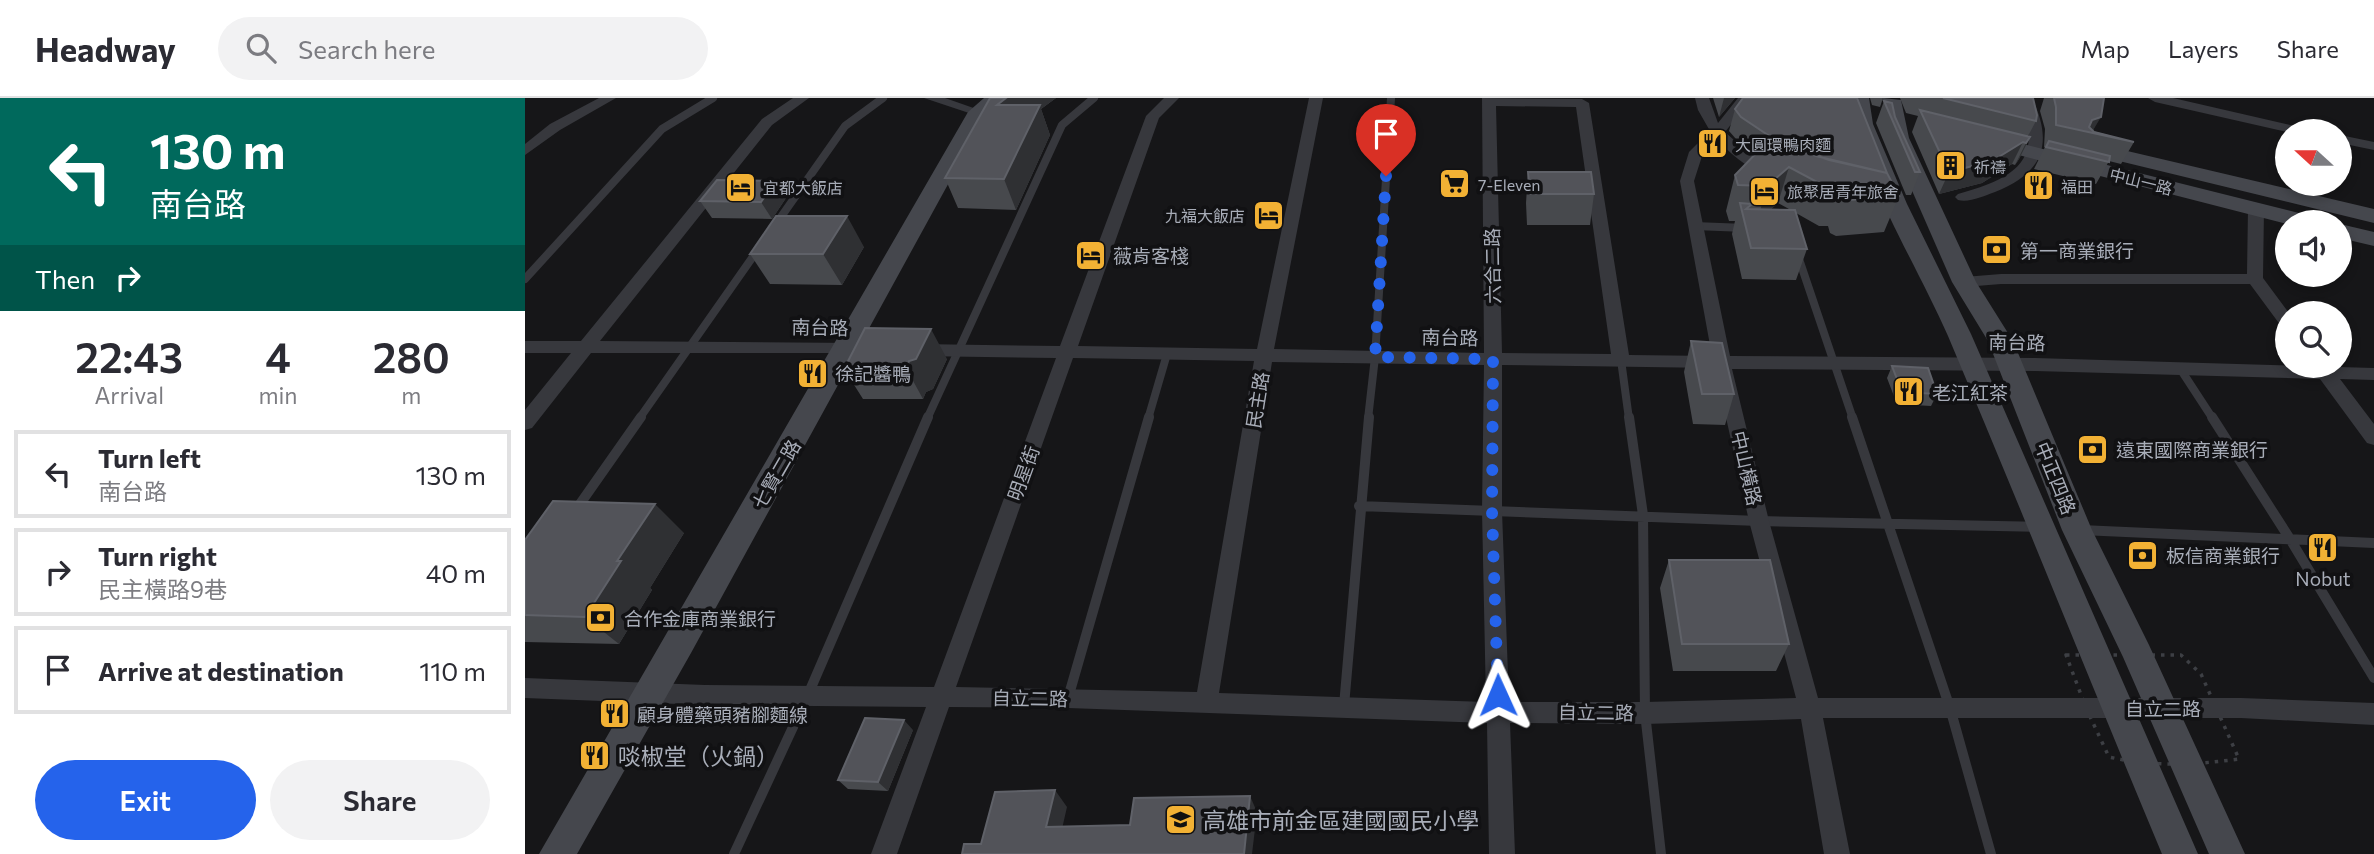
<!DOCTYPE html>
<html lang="en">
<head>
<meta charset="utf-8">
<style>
  :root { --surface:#fff; --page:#f2f2f3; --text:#2b2b33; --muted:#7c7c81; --line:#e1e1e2; --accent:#2563eb }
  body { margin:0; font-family:Commissioner,"Noto Sans TC",sans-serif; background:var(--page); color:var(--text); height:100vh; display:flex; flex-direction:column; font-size:26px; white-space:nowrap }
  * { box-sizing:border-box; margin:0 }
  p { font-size:23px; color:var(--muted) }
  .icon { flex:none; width:38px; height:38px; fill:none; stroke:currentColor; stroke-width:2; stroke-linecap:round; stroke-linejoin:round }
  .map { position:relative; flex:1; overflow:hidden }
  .drawer { display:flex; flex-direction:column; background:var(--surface); width:525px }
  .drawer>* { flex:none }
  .guide { background:#00695c; color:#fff; overflow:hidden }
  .needle { width:46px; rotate:291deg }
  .controls { position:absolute; left:1750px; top:21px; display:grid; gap:14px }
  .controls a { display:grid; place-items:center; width:77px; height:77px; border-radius:50%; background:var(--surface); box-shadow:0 4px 10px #0003; font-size:35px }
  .pin { position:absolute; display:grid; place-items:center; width:60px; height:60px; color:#fff; margin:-72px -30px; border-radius:50% 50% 50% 0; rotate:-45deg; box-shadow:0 0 7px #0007 }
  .pin .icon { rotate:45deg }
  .me { position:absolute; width:77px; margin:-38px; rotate:359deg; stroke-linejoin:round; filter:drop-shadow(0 0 5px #0008) }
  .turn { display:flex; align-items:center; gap:24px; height:147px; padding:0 35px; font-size:32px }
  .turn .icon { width:91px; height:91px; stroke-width:2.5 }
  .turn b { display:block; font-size:49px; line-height:60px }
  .then { display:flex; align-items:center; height:66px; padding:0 35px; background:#0003; gap:14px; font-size:26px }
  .eta { display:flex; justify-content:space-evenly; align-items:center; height:119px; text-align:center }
  .eta b { font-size:42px; font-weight:600; line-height:49px }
  .cta { display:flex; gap:14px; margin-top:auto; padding:14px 35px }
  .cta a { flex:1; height:80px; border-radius:42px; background:var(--accent); color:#fff; font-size:28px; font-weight:600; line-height:80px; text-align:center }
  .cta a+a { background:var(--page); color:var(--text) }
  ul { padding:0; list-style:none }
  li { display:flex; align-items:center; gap:21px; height:88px; margin:0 14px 10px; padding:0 21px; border:4px solid var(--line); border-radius:0px }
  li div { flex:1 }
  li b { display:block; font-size:26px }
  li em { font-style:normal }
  header { display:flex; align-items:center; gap:42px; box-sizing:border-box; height:98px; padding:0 35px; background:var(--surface); border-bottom:2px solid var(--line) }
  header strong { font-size:33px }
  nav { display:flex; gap:38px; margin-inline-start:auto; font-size:24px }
  .search { width:490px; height:63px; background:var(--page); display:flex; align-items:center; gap:18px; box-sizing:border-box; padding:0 24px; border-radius:38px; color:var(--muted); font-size:26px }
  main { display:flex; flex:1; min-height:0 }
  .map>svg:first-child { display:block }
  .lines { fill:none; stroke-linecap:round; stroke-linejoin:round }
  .path { stroke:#3d3f44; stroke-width:3.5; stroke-dasharray:3.5 6; stroke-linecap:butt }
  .lane-far1 { stroke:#37383d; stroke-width:8 }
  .lane { stroke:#37383d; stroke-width:10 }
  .street { fill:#37383d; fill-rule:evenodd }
  .secondary { fill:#45474d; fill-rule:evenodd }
  .wall { fill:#47494d; fill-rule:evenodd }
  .shaded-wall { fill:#2f3033 }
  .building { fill:#525359; stroke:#5f6168; stroke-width:2 }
  .route { stroke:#2563eb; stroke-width:12; stroke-dasharray:0 21.6 }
  .labels { text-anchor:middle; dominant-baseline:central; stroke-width:7; stroke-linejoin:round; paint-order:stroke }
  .far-poi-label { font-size:16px; fill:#a8adb8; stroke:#111113; text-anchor:start }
  .far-street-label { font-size:16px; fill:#a8adb8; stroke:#111113 }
  .poi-label { font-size:19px; fill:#a8adb8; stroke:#111113; text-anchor:start }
  .street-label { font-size:19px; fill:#a8adb8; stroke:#111113 }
  .near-poi-label { font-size:23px; fill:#a8adb8; stroke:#111113; text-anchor:start }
</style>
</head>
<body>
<header>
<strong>Headway</strong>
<div class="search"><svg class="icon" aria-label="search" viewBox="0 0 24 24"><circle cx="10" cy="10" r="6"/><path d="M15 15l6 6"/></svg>Search here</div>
<nav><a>Map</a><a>Layers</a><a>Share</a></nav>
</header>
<main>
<section class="drawer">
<div class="guide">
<div class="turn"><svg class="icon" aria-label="left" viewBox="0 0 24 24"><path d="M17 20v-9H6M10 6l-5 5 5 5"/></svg><div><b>130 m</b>南台路</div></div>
<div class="then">Then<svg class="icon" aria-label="right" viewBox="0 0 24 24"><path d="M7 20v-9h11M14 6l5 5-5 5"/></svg></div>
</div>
<div class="eta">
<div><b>22:43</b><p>Arrival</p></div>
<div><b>4</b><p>min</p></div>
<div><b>280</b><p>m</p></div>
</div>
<ul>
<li><svg class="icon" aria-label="left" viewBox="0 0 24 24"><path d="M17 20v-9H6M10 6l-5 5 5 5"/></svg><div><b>Turn left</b><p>南台路</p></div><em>130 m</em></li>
<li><svg class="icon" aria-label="right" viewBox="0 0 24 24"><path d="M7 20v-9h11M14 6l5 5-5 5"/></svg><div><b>Turn right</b><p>民主橫路9巷</p></div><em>40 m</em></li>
<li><svg class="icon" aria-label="arrive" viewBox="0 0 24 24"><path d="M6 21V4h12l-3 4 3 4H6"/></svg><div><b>Arrive at destination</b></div><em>110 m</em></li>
</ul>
<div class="cta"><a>Exit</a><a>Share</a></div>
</section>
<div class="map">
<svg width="1849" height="756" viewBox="0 0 1849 756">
  <rect width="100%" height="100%" fill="#161618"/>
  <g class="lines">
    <path class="path" d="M1541 557H1656L1676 576 1714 661C1669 667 1628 669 1584 659L1561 610Z"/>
    <path class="lane-far1" d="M251 126 320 28 358 0
      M1169 128 1221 130
      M1273 158 1328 321
      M0 181 137 31 188 0
      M1096 262 1104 321
      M1656 272 1688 321
      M114 321 234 150
      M402 321 537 27 569 0
      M623 321 642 256
      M843 321 850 259 866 0"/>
    <path class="lane" d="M1104 319 1118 417 1120 615 1136 756
      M1327 319 1425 610 1466 756
      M1687 319 1765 441 1849 580
      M834 408 1234 423 1515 429
      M50 413 116 319
      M1556 432 1849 445
      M543 600 624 319
      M819 608 844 319
      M209 756 282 599 403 319"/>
    <path class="street" d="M74 0H91L35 32 0 57V46L25 26Z
      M268 0H284L247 27 75 243 331 245 337 247 340 251 337 255H66L7 330 0 332V312L46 255H0V243H56L237 21Z
      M399 0H420L460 14 453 18Z
      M639 0H654L634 20 553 248 732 251 784 0H798L749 251 959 255 957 0 1057 1 1064 5 1104 257 1187 258 1155 83 1164 54 1185 33 1173 12 1170 0H1184L1193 25 1213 0H1227L1200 34 1219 51 1254 71 1256 74 1254 77C1234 82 1205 55 1192 42L1178 55 1169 83 1205 258 1510 260 1849 270V282L1815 281 1849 326V347L1842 345 1795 281 1510 273 1207 271 1244 423 1293 600H1716L1849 605V627L1716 620H1298L1325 756H1299L1276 621 1120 626 985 625 990 756H964L962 625 543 610 424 609 372 756H346L401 609 180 607 0 600V580L180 587 409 589 531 260 393 258 384 252 393 246 535 248 621 18ZM971 8 1051 9 1086 256 977 255ZM548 260 729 263 672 594 431 589ZM747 264 959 267 957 413 961 604 694 595ZM977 267 1190 270 1224 423 1271 600 1120 604H984L977 413Z
      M1493 0H1507C1529 46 1518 75 1470 94 1459 98 1444 105 1433 102L1430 99 1433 96C1489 81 1522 62 1493 0Z
      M1623 0H1648L1774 29 1781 33 1762 34 1630 4Z
      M1815 37 1849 44V52L1815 45Z
      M1773 86H1787L1790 102 1787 105H1777Z
      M1731 106 1739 111 1738 180 1764 215H1762V230L1756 228 1725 186H1476L1439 189 1431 184 1439 179 1476 176H1722L1723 111Z"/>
    <path class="secondary" d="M459 0H482L461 17 166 555 52 756H14L443 14Z
      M1324 0H1344L1348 26 1382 106 1446 236 1673 756H1637C1565 584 1496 410 1423 238 1391 165 1335 78 1324 0Z
      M1358 0 1376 2 1384 40 1451 184 1488 243 1567 432 1624 547 1720 756H1684L1598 559 1537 432 1463 243 1427 184 1364 40Z
      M1462 37 1790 119 1793 124 1762 126 1455 47 1452 43 1455 39Z
      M1564 44 1849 111V125L1557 54 1554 50 1557 46Z
      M1815 126 1849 134V148L1815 140Z"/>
  </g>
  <path class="wall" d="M465 0H531L516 11 525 37 491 112 433 110 420 80Z
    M1188 0H1210L1194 19Z
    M1345 0H1358L1355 9 1347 7Z
    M1375 0H1508L1511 23 1503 38 1505 39 1494 61 1490 67 1487 66 1457 85 1414 96 1387 34 1393 18 1381 15Z
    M1519 0H1579L1568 33 1609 44 1596 66 1584 63 1571 86 1509 71 1520 49H1519L1520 31 1515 13Z
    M1359 3 1370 19 1395 74 1386 97H1381L1351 25Z
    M1210 11 1362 75 1374 98 1359 134 1311 138 1305 135 1303 128H1294L1271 115 1282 151 1271 182 1217 181 1207 136 1210 123H1204L1201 113 1210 77 1231 55 1211 41 1204 33ZM1253 105 1264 111H1246Z
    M1003 74 1069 96 1065 127H1002L1001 105Z
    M261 100 247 121 187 120 175 103Z
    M339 149 317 187 245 186 225 156Z
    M1166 243 1209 296 1200 327 1168 326 1159 274Z
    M422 261 408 291 401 294 398 301H338L319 271Z
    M1367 268 1412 296 1406 308 1372 306 1362 280Z
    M159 435 125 490 127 492 94 546 0 544V442Z
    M1144 462 1264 546 1251 573H1148L1135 490Z
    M388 632 363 693 323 691 313 682Z"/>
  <path class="shaded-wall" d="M481 0H531L516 11 525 37 491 112 479 81 472 7Z
    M1199 0H1210L1194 19Z
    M1576 19 1567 34 1561 33 1567 22Z
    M1505 39 1494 61 1490 67 1501 45Z
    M1498 44 1487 66 1457 85 1414 96 1424 74Z
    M1264 69 1253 105 1232 124 1242 88Z
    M251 83 261 100 247 121 236 104Z
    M322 118 339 149 317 187 298 156Z
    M406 231 422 261 408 291 401 294 398 301 381 270 384 263Z
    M130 406 159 435 125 490 127 492 94 546 60 519 92 463Z
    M379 622 388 632 363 693 353 684Z
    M530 692 542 709 534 744 521 729Z
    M725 698 732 714 727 756H719Z"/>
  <path class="building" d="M465 0H481L472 7H515L479 81 420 80Z
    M1218 0H1332L1362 75 1291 58 1252 43 1216 19 1210 11Z
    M1418 0H1508L1512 17 1511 23Z
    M1529 0H1579L1576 19 1567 22 1564 29 1569 34 1609 44 1531 27V9Z
    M1359 3 1367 5 1370 19 1395 74H1390Z
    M1395 12 1505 39 1501 45 1498 44 1467 63 1424 74Z
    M1245 41 1304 62 1362 75 1374 98 1324 102 1318 99 1316 92H1307L1264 69 1242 88 1213 87 1210 77Z
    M1524 43 1585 58 1584 64 1521 49Z
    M1003 74H1066L1069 96H1005Z
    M192 82 251 83 236 104 175 103Z
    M1215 105 1227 106 1221 111 1270 112 1282 151 1226 150Z
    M251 118H322L298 156H225Z
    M340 230 406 231 391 261 384 263 381 270 319 271Z
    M1166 243 1197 245 1209 296H1177Z
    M1367 268 1403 270 1412 296 1377 294Z
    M28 403 130 406 92 463H96L60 519 0 517V442Z
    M1144 462H1245L1264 546H1157Z
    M340 620 379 622 353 684 313 682Z
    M530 692 521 729 605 727 609 700 725 698 719 756H437L439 746H456L470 694Z"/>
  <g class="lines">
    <path class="route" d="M861 78 850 259 968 261 967 413 973 597"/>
  </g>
  <defs>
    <symbol id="restaurant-square" viewBox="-11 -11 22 22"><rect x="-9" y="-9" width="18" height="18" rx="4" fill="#f2b134" stroke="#111113"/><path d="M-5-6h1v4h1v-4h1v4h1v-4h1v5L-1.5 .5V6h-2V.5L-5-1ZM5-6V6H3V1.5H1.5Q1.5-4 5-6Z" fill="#111"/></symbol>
    <symbol id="building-square" viewBox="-11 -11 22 22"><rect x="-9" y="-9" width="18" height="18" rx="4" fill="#f2b134" stroke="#111113"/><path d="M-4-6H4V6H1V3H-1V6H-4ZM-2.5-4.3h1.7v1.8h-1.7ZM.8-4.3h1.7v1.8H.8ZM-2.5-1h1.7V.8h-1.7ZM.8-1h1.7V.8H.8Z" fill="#111"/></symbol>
    <symbol id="supermarket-square" viewBox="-11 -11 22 22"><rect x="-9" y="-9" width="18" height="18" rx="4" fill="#f2b134" stroke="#111113"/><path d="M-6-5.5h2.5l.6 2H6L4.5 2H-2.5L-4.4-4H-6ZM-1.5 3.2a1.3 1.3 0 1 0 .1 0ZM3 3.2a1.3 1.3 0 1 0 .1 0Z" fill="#111"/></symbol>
    <symbol id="hotel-square" viewBox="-11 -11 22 22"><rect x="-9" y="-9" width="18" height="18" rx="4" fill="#f2b134" stroke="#111113"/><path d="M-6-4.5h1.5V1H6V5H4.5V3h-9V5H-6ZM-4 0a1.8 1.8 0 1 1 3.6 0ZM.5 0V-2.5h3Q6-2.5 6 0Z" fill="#111"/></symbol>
    <symbol id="bank-square" viewBox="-11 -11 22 22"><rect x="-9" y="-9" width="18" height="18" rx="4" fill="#f2b134" stroke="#111113"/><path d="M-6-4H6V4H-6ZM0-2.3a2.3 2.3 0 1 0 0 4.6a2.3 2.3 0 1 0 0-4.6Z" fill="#111"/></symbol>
    <symbol id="school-square" viewBox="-11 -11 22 22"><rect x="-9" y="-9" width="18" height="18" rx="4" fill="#f2b134" stroke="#111113"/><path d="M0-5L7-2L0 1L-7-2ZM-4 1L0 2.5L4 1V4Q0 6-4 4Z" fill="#111"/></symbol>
  </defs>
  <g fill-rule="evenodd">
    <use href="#restaurant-square" x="1170" y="28" width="35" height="35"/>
    <use href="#building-square" x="1408" y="50" width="35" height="35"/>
    <use href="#supermarket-square" x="912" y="68" width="35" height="35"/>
    <use href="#restaurant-square" x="1496" y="70" width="35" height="35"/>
    <use href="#hotel-square" x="198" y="72" width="35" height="35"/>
    <use href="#hotel-square" x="1222" y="76" width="35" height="35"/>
    <use href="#hotel-square" x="726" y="100" width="35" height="35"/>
    <use href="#bank-square" x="1454" y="134" width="35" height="35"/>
    <use href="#hotel-square" x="548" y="140" width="35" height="35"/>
    <use href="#restaurant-square" x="270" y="258" width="35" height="35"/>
    <use href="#restaurant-square" x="1366" y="276" width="35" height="35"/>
    <use href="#bank-square" x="1550" y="334" width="35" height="35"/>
    <use href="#restaurant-square" x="1780" y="432" width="35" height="35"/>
    <use href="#bank-square" x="1600" y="440" width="35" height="35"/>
    <use href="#bank-square" x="58" y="502" width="35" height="35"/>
    <use href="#restaurant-square" x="72" y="598" width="35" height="35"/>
    <use href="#restaurant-square" x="52" y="640" width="35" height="35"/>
    <use href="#school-square" x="638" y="704" width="35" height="35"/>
  </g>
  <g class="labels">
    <g class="far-poi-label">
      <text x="1210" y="46">大圓環鴨肉麵</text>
      <text x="1449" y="68">祈禱</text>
      <text x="953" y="86">7-Eleven</text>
      <text x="1536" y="88">福田</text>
      <text x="238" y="89">宜都大飯店</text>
      <text x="1262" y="93">旅聚居青年旅舍</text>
      <text x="720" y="117" text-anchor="end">九福大飯店</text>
    </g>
    <g class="far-street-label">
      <text transform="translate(1616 83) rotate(14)">中山一路</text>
    </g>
    <g class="poi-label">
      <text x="1495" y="152">第一商業銀行</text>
      <text x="588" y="157">薇肯客棧</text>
      <text x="310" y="275">徐記醬鴨</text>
      <text x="1407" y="294">老江紅茶</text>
      <text x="1591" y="351">遠東國際商業銀行</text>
      <text x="1641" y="457">板信商業銀行</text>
      <text x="1798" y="480" text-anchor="middle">Nobut</text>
      <text x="99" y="520">合作金庫商業銀行</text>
      <text x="112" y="616">顧身體藥頭豬腳麵線</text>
    </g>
    <g class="street-label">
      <text transform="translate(967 168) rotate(-91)">六合二路</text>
      <text transform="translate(295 229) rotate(1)">南台路</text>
      <text transform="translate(925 239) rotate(1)">南台路</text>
      <text transform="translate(1492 244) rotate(1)">南台路</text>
      <text transform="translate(732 302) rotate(-81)">民主路</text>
      <text transform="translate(1222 370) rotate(77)">中山橫路</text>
      <text transform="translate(498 375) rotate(-70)">明星街</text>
      <text transform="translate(251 376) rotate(-60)">七賢二路</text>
      <text transform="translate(1531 380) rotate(68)">中正四路</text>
      <text transform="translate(505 600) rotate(1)">自立二路</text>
      <text x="1638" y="610">自立二路</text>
      <text transform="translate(1071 614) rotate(1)">自立二路</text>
    </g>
    <g class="near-poi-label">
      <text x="93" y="658">啖椒堂（火鍋）</text>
      <text x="678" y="722">高雄市前金區建國國民小學</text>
    </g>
  </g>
</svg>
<div class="controls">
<a><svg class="needle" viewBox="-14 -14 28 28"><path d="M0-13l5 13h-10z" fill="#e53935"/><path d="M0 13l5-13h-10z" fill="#7c7c81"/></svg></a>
<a><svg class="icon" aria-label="sound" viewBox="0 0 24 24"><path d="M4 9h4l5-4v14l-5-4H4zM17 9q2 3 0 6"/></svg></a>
<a><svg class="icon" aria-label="search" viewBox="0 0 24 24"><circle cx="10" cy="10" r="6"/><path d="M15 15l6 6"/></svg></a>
</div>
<div class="pin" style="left:861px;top:78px;background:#d93025"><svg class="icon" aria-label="arrive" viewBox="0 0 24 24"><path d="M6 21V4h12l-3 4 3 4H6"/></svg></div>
<svg class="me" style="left:973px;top:597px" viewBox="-20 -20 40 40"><path d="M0-17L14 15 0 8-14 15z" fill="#2563eb" stroke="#fff" stroke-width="4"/></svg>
</div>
</main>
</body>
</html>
